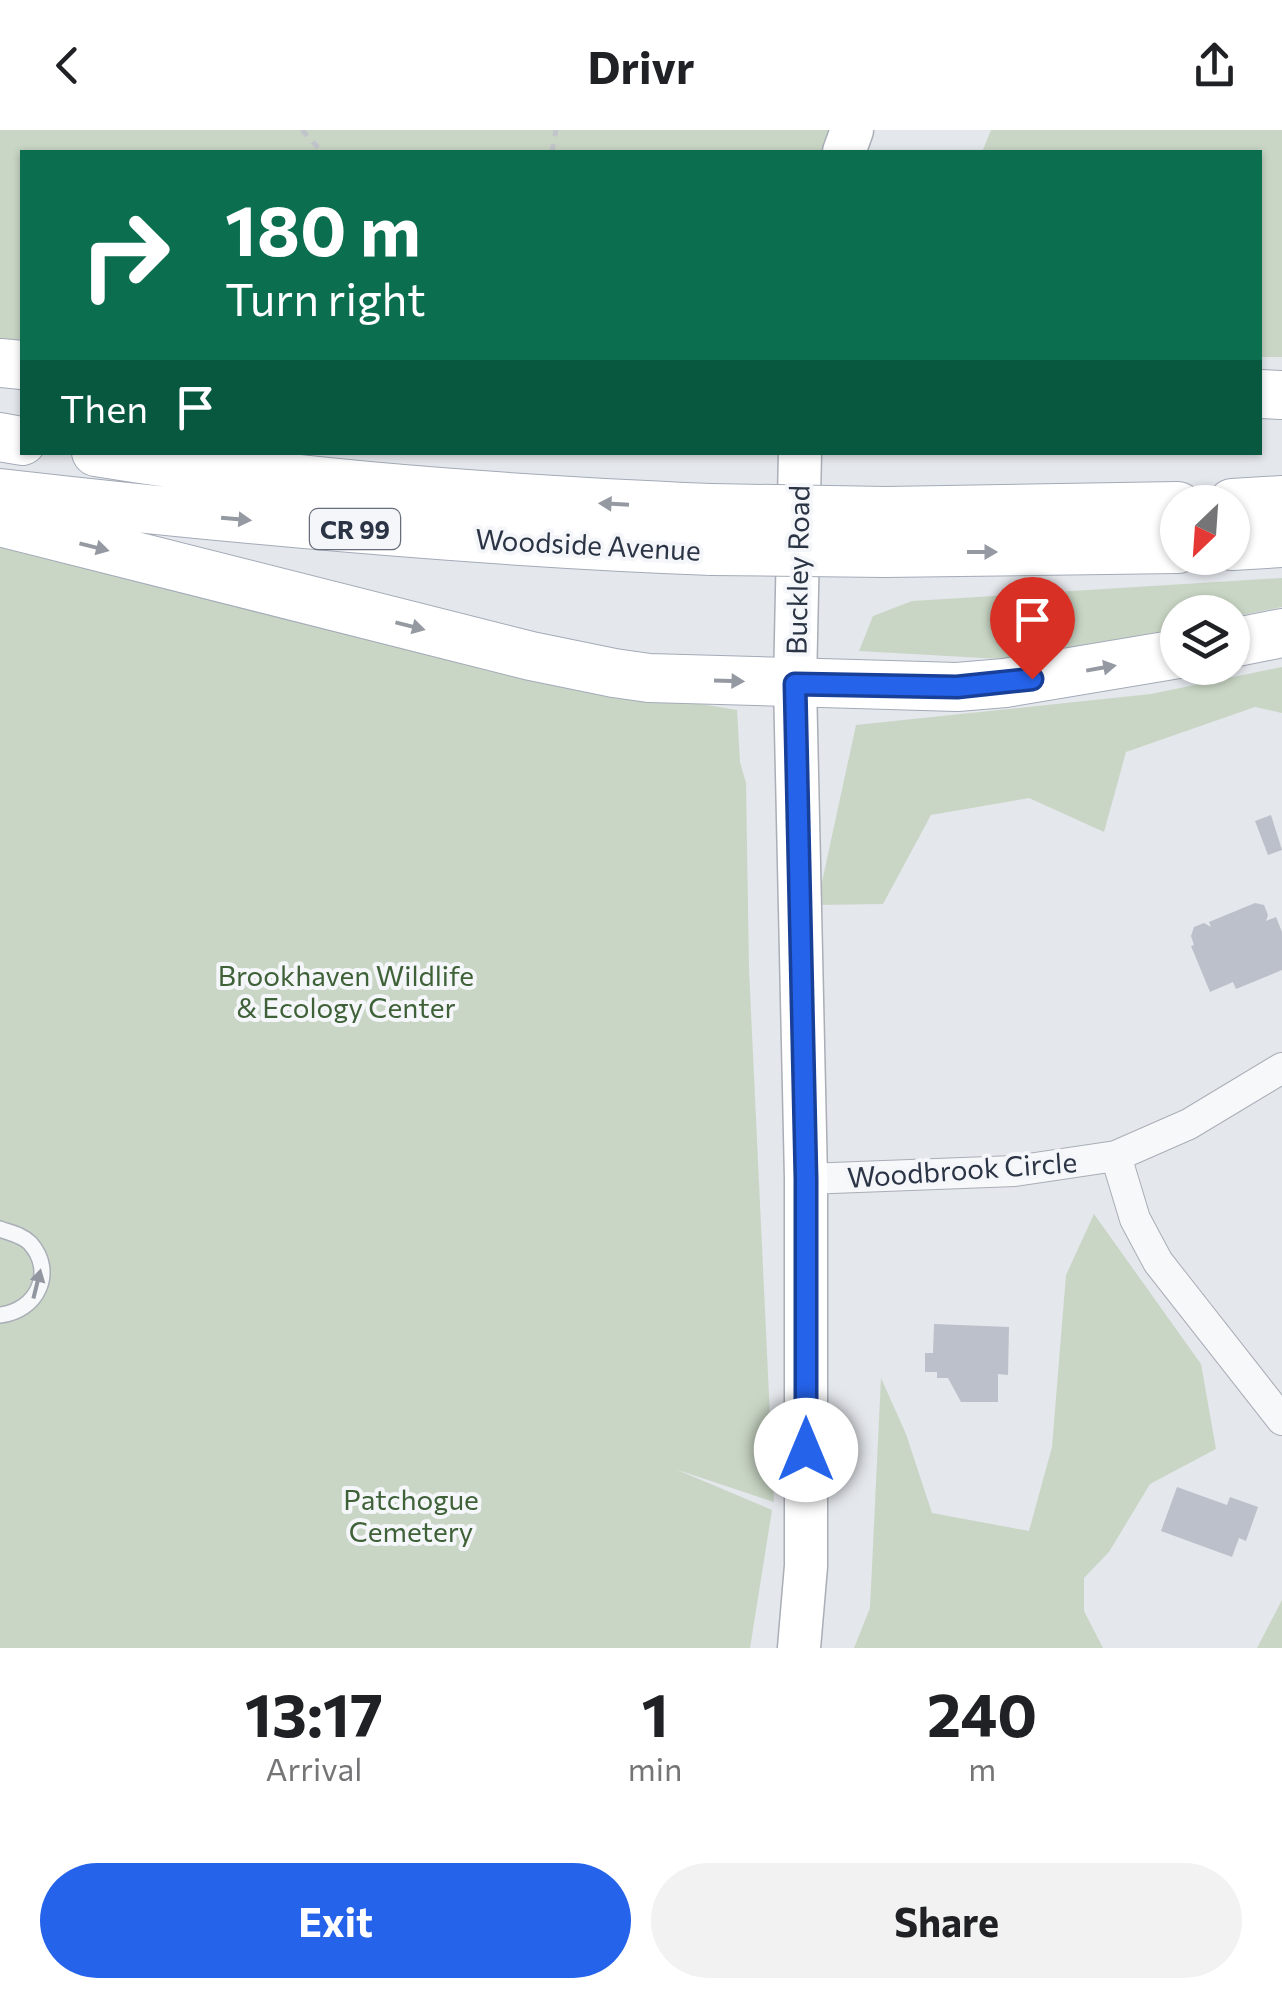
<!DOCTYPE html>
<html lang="en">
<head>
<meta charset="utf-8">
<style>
  :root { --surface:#fff; --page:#f2f2f2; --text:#202124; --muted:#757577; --accent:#2563eb }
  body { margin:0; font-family:Commissioner,sans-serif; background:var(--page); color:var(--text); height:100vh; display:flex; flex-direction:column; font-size:38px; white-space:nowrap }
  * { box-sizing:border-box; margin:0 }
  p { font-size:32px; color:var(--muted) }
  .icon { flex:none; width:55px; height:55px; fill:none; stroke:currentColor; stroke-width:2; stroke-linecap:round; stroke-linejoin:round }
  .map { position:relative; height:1518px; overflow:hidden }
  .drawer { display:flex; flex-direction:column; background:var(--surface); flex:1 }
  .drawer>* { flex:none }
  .top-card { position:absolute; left:20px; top:20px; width:1242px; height:305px; border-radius:0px; box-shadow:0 2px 8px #0004; background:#0b6e4f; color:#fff; overflow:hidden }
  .needle { width:65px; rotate:205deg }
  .buttons { position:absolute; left:1160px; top:355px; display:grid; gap:20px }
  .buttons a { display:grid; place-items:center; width:90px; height:90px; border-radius:50%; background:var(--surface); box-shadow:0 2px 8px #0004; font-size:50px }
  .pin { position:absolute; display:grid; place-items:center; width:85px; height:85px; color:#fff; margin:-102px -42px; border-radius:50% 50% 50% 0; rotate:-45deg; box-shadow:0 0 10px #0007 }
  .pin .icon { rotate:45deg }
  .me { position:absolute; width:110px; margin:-55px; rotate:0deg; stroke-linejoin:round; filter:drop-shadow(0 0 8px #0008) }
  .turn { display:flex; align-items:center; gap:35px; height:210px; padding:0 40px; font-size:45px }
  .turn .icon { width:130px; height:130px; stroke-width:2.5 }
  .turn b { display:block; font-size:70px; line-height:85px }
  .then { display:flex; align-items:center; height:95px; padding:0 40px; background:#0003; gap:20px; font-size:38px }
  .eta { display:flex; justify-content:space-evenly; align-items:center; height:170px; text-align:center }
  .eta b { font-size:60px; font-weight:700; line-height:70px }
  .primary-button { display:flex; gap:20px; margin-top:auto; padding:20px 40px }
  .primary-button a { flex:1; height:115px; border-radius:60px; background:var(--accent); color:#fff; font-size:40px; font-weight:700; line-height:115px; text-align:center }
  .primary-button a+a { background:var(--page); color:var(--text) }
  header { display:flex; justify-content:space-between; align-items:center; height:130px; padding:0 40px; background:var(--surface); font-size:45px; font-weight:700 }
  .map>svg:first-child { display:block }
  .green { fill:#c9d6c5 }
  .building { fill:#bbc0ca }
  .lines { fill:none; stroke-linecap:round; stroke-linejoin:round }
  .lane-casing { stroke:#a9aeb7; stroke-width:18 }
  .street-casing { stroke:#a9aeb7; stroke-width:32 }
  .secondary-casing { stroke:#a9aeb7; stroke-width:45 }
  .primary-casing { stroke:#a3abb8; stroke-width:50 }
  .path { stroke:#c2c5cb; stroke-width:5; stroke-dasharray:8 8; stroke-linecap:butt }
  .lane { stroke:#f7f8fa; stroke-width:15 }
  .street { stroke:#f7f8fa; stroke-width:30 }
  .secondary { stroke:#fff; stroke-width:42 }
  .primary { stroke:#fff; stroke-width:48 }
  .primary-bridge-casing { stroke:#a3abb8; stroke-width:50; stroke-linecap:butt }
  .primary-bridge { stroke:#fff; stroke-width:48 }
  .oneway { fill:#959aa2 }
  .oneway2 { fill:#9196a0 }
  .route-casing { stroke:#184099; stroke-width:25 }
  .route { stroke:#2563eb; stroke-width:18 }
  .labels { text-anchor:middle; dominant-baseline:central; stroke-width:8; stroke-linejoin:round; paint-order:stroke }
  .shield { fill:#f4f6f9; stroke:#676e7b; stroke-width:2.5 }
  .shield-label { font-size:25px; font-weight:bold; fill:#2b3445 }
  .street-label { font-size:28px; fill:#2b3445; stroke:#f4f6f9 }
  .park-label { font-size:28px; fill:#3f6138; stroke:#f4f6f9 }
</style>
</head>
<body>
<header><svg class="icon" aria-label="back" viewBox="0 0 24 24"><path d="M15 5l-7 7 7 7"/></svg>Drivr<svg class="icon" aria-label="share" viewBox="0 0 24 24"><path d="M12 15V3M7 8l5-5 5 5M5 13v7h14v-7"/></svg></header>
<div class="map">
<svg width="1282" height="1518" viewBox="0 0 1282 1518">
  <rect width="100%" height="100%" fill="#e4e7ec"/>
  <path class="green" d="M0 0H841L832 22H22V222L0 220Z
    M991 0H1282V227H1260V22H982Z
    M0 416 469 535 737 580 740 632 746 653 749 839 774 1372 675 1339 772 1380 750 1518H0Z
    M1282 448V477L1233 487 1232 482H1178L1177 498 1019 530 859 521 873 486 912 471Z
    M1282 537V583L1255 577 1126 622 1104 702 1029 668 931 685 883 774 817 775 856 595 1151 564Z
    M1094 1084 1201 1234 1216 1319 1150 1354 1109 1422 1084 1448V1481L1103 1518H854L870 1478 881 1248 906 1304 932 1383 1029 1401 1052 1317 1066 1145Z
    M1282 1470V1518H1257Z"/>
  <path class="building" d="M1271 685 1282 720 1268 725 1255 691Z
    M1255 773 1264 775 1268 785 1266 791 1276 787 1282 802V840L1236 859 1233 852 1210 862 1191 816 1194 815 1191 806 1194 797 1204 793 1211 797 1209 792Z
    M934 1194 1009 1197 1008 1245 998 1244V1272H961L948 1248H937V1242H925V1223H933Z
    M1177 1357 1227 1375 1230 1367 1258 1377 1246 1411 1239 1408 1232 1427 1161 1401Z"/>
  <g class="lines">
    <defs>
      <path id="lane" d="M0 1099C10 1103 22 1105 30 1113 56 1142 37 1181 0 1185"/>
      <path id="street" d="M1282 938 1189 994 1116 1026 1135 1089 1158 1132 1282 1290
        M806 1049 1015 1041 1116 1026"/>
      <path id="secondary" d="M844 22 852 0
        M799 1518 806 1436V1049L795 554 800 322"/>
      <path id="primary" d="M0 233 22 235
        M1260 264 1282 265
        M0 307 22 311
        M96 322C299 355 506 369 711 378
        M0 363C237 390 474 412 712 421
        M1232 373 1282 370
        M886 381 1178 376
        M0 392 531 526 614 543 649 548 957 557 1005 553 1178 524
        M1232 416 1282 413
        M884 423 1178 419
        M1232 513 1282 503"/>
    </defs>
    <use href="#lane" class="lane-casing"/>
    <use href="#street" class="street-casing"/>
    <use href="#secondary" class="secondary-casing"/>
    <use href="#primary" class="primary-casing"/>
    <path class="path" d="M302 0 322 22
      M552 22 556 0"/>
    <use href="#lane" class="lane"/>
    <use href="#street" class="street"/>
    <use href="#secondary" class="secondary"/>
    <use href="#primary" class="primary"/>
    <defs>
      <path id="primary-bridge" d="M711 378 886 381
        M712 421 884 423"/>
    </defs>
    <use href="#primary-bridge" class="primary-bridge-casing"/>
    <use href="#primary-bridge" class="primary-bridge"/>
  </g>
  <defs><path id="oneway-solid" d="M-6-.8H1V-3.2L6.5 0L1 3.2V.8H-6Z" transform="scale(2.5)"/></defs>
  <g class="oneway">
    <use href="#oneway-solid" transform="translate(614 374) rotate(-177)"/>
    <use href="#oneway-solid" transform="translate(236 389) rotate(5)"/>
    <use href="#oneway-solid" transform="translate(94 417) rotate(14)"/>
    <use href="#oneway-solid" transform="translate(982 422)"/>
    <use href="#oneway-solid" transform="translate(410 496) rotate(14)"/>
    <use href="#oneway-solid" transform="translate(1101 538) rotate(-10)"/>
    <use href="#oneway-solid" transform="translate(729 551) rotate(2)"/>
  </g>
  <use class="oneway2" href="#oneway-solid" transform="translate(37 1154) rotate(-76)"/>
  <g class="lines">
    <defs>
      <path id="route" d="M806 1320V1049L795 554 957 557 1032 549"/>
    </defs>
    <use href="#route" class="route-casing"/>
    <use href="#route" class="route"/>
  </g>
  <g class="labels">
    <rect class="shield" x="310" y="379" width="90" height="40" rx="8"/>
    <g class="shield-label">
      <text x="355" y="399">CR 99</text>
    </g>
    <g class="street-label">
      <text transform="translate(588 414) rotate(3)">Woodside Avenue</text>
      <text transform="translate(797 440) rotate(-89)">Buckley Road</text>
      <text transform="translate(962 1039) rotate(-4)">Woodbrook Circle</text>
    </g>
    <g class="park-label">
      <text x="346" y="845">Brookhaven Wildlife<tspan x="346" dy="32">&amp; Ecology Center</tspan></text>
      <text x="411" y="1369">Patchogue<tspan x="411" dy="32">Cemetery</tspan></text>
    </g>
  </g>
</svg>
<div class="buttons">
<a><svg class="needle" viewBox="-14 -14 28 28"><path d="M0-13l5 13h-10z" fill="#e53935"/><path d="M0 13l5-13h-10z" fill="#757577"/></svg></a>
<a><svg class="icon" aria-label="layers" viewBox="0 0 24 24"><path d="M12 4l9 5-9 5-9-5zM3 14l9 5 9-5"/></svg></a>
</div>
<div class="pin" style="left:1032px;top:549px;background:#d93025"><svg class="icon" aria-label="arrive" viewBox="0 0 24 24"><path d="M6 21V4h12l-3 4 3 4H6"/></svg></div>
<svg class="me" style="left:806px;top:1320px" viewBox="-20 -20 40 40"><circle r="19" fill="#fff"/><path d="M0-13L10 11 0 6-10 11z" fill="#2563eb"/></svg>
<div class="top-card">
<div class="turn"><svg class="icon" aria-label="right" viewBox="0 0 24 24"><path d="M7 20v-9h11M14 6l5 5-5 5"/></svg><div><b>180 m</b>Turn right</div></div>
<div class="then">Then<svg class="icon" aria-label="arrive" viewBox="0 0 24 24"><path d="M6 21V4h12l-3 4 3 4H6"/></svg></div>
</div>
</div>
<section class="drawer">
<div class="eta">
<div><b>13:17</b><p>Arrival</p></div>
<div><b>1</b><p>min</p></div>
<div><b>240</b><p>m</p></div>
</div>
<div class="primary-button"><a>Exit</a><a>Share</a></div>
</section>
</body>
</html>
